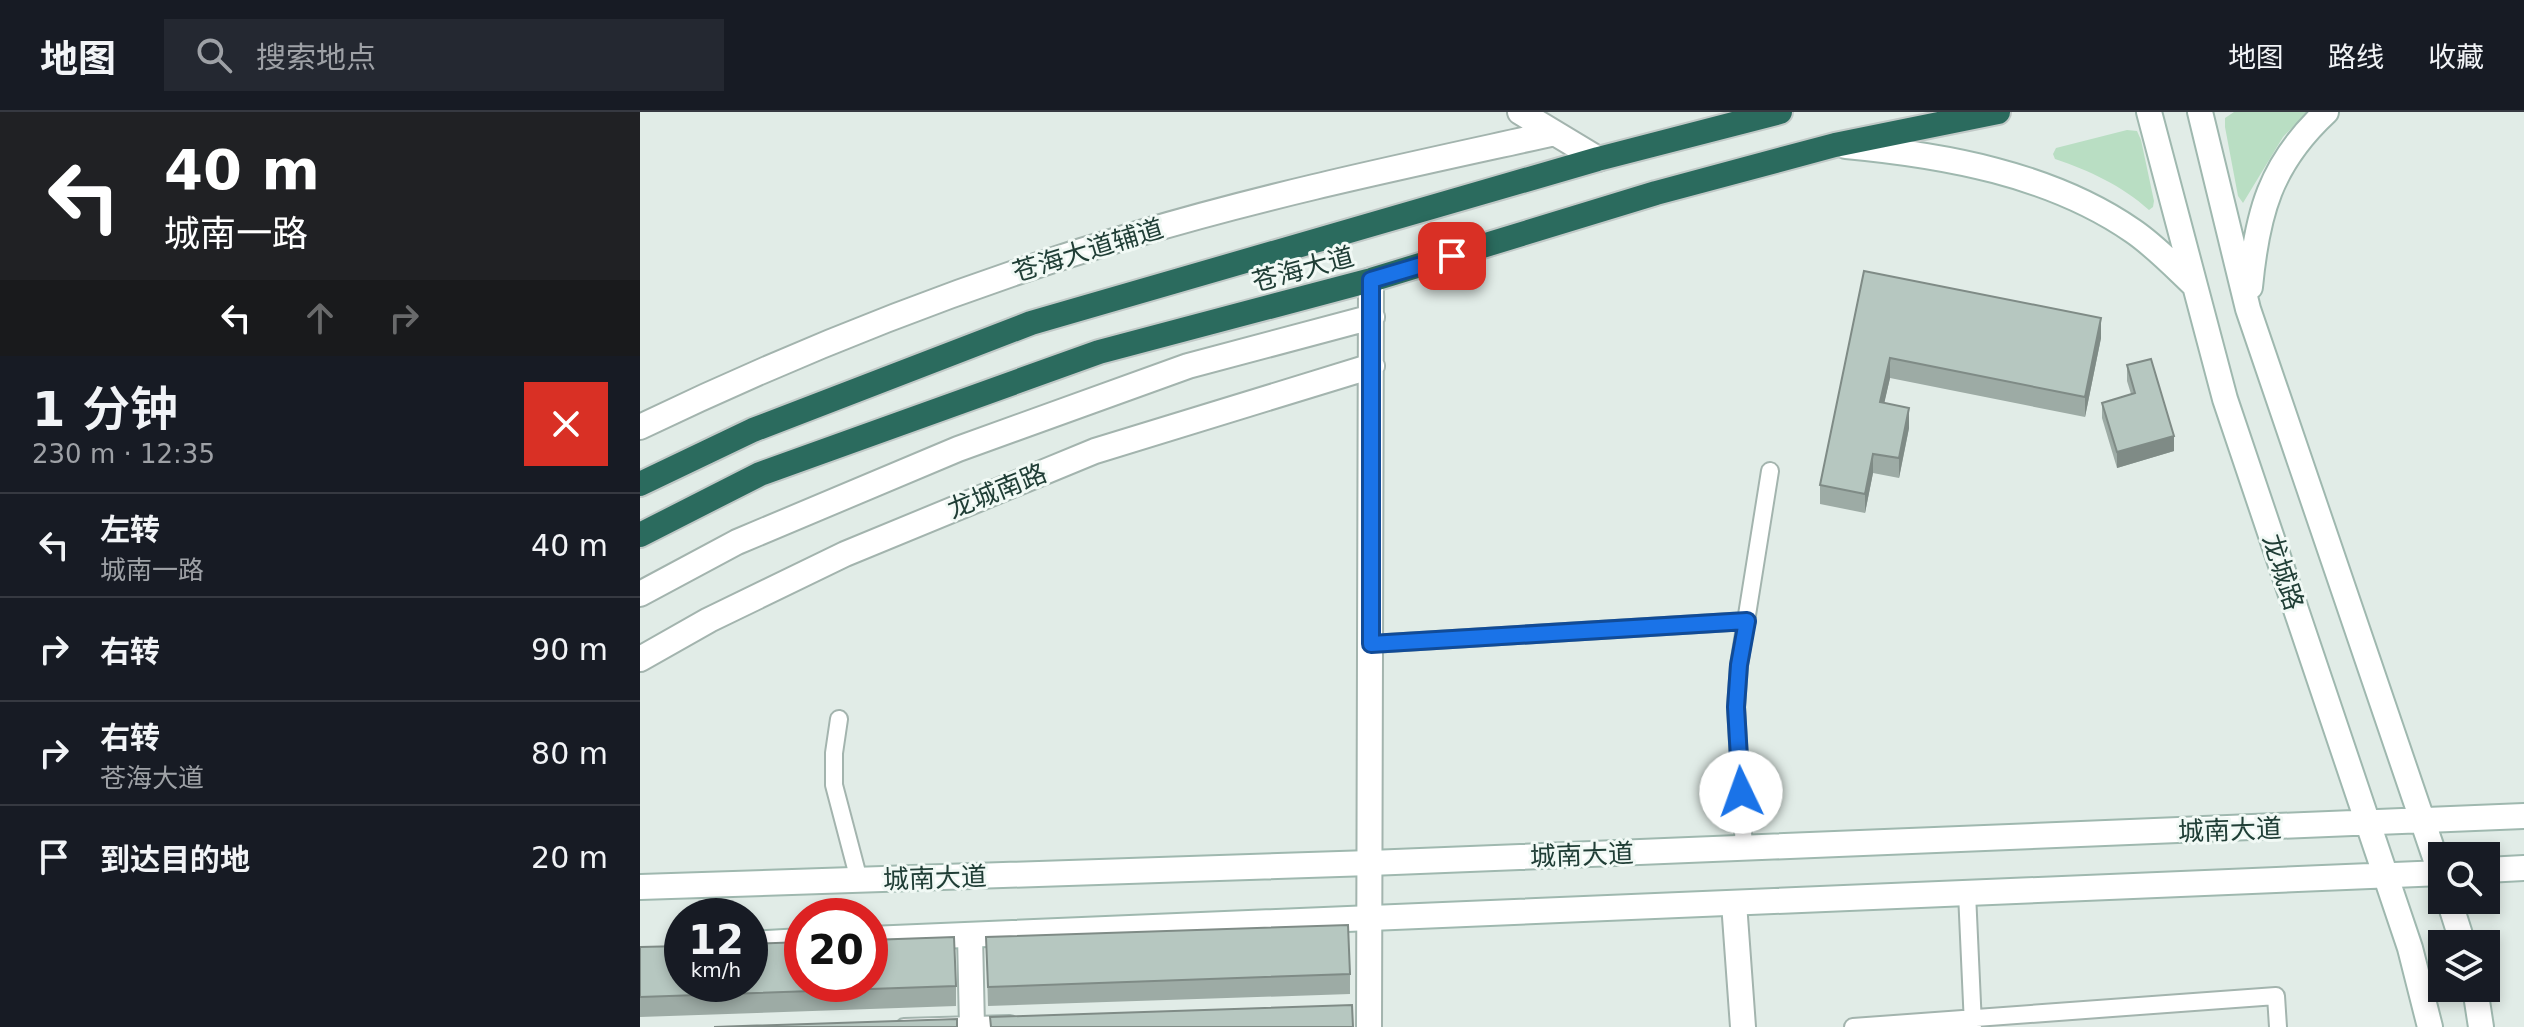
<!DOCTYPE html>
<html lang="zh">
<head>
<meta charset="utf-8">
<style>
  :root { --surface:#171b24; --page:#242831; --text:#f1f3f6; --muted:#9ea1a6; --line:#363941 }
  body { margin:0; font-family:"DejaVu Sans","Noto Sans SC",sans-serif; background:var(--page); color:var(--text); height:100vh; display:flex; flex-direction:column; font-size:30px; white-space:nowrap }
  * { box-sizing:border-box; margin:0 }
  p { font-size:26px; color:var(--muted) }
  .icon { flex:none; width:44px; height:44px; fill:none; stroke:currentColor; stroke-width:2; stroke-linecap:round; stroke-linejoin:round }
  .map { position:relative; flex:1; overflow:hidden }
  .side { display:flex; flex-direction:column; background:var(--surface); width:640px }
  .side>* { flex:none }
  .banner { background:#202124; color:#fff; overflow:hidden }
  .fabs { position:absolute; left:1788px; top:730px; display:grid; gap:16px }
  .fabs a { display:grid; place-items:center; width:72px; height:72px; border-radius:0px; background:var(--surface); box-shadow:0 4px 12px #0003; font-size:40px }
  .speed { position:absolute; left:24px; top:786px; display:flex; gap:16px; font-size:40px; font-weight:700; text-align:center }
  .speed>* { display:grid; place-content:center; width:104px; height:104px; border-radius:50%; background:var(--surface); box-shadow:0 4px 12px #0003; line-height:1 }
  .speed small { font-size:20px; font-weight:400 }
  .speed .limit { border:12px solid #d22; background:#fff; color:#111 }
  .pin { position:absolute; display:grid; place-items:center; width:68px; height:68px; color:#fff; margin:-34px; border-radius:16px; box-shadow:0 4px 12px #0006 }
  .me { position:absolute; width:88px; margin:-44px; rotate:357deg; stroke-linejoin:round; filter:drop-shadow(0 0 6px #0008) }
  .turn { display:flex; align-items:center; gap:28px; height:168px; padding:0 32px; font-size:36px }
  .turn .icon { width:104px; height:104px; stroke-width:2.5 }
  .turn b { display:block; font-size:56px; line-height:68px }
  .lanes { display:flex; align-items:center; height:76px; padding:0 32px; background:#0003; justify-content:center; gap:40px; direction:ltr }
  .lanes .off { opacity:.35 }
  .round { display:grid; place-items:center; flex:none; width:84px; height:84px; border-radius:0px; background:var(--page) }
  .summary { display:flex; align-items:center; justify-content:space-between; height:136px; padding:0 32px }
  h1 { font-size:48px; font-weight:600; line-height:60px }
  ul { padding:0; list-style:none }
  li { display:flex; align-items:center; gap:24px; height:104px; padding:0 32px; border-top:2px solid var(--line) }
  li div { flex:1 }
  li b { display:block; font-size:30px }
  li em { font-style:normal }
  header { display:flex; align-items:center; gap:48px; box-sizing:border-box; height:112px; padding:0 40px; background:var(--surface); border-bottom:2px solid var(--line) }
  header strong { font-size:38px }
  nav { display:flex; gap:44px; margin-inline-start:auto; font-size:28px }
  .search { width:560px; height:72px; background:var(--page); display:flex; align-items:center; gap:20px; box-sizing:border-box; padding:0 28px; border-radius:0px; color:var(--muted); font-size:30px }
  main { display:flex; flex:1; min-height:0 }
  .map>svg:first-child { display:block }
  .green { fill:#b9dec3 }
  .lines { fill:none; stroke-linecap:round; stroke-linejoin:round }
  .lane-casing { stroke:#a3b4ae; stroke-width:20 }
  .street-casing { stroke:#a3b4ae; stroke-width:28 }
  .secondary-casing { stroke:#9fb8af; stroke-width:28 }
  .highway-casing { stroke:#c1c9c7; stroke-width:28 }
  .lane { stroke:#fff; stroke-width:16 }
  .street { stroke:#fff; stroke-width:24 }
  .secondary { stroke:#fff; stroke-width:24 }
  .highway { stroke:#2b6b5e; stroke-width:24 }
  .wall { fill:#9daba5 }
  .shaded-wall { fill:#7f8b86 }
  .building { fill:#b6c7c0; stroke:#7f8b86; stroke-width:2 }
  .route-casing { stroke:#114b97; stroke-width:20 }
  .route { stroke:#1a73e8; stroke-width:14 }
  .labels { text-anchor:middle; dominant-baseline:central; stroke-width:6; stroke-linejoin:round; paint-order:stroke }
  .street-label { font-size:26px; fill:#203e36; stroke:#f1f9f5 }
</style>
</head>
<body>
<header>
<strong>地图</strong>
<div class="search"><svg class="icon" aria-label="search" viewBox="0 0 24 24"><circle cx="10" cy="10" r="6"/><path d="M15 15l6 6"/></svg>搜索地点</div>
<nav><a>地图</a><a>路线</a><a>收藏</a></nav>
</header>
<main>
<section class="side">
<div class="banner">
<div class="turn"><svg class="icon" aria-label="left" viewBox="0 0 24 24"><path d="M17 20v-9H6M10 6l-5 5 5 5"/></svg><div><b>40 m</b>城南一路</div></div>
<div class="lanes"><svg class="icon" aria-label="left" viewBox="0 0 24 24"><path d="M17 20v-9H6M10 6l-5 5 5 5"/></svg><svg class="icon off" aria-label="ahead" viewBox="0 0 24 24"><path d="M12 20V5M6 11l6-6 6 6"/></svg><svg class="icon off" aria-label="right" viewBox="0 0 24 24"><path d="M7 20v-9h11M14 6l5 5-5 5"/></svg></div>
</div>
<div class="summary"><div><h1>1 分钟</h1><p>230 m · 12:35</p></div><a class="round" style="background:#d93025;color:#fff"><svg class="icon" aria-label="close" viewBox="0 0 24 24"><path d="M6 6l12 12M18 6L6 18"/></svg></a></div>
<ul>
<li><svg class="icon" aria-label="left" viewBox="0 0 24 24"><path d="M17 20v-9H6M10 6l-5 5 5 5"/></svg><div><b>左转</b><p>城南一路</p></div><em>40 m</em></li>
<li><svg class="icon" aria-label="right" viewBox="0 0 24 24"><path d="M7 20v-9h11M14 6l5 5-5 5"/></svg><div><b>右转</b></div><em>90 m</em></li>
<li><svg class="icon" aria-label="right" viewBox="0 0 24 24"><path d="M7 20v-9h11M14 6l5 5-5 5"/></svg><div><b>右转</b><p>苍海大道</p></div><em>80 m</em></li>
<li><svg class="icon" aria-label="arrive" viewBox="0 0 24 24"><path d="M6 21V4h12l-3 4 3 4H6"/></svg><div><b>到达目的地</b></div><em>20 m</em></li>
</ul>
</section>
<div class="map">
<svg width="1884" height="915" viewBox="0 0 1884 915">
  <rect width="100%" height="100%" fill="#e1ece7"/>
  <path class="green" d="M1594 0H1667L1643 25 1603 91 1598 84 1585 15V6Z
    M1487 18 1497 19 1501 28 1514 89 1513 95 1509 98C1481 73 1450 59 1415 47L1413 42 1416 36Z"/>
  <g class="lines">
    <defs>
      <path id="lane" d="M731 532 1107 509
        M199 607 194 641V673L219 768
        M1104 737 1096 595 1099 553 1130 359
        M1327 781 1333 913
        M264 915 370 912
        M1213 915 1636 884 1638 915"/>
      <path id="street" d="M880 0 958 47
        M0 315C160 238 327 172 497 122 634 81 775 52 915 21
        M0 482 97 430 318 337 548 254 732 205
        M0 547 69 508 205 442 455 339 732 254
        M1094 791 1103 915
        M330 823 332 915
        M729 915 731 168"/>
      <path id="secondary" d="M1509 0 1585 287 1770 836 1790 915
        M1560 0 1608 197 1802 766
        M1206 34C1303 43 1411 62 1493 119 1515 134 1534 154 1553 172
        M1610 175C1617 102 1630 52 1686 0
        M1846 758 1884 756
        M0 775 730 751 1884 704
        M1809 788 1823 832
        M230 827 1802 761
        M110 832 162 829
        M1835 876 1841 915"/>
      <path id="highway" d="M0 372 113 318 391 211 958 47 1140 0
        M0 423 120 362 459 240 731 168 1016 81 1195 33 1358 0"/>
    </defs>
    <use href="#lane" class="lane-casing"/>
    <use href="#street" class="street-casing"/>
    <use href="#secondary" class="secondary-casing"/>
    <use href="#highway" class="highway-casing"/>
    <use href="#lane" class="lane"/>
    <use href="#street" class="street"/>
    <use href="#secondary" class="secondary"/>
    <use href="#highway" class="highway"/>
  </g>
  <path class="wall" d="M1224 159 1461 226 1445 305 1250 266 1244 291 1269 316 1259 366 1233 361 1225 401 1180 392V373Z
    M1487 253 1534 339 1477 356 1462 306V291L1491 282 1487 269Z
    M346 825 710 862V882L348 894Z
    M0 835 316 874V894L0 905Z"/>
  <path class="shaded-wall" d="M1461 206V226L1445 305V285Z
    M1250 246V266L1240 310V290Z
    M1269 296V316L1259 366V346Z
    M1534 324V339L1477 356V340Z
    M1233 342V361L1225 401V382Z"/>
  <path class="building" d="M1224 159 1461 206 1445 285 1250 246 1240 290 1269 296 1259 346 1233 342 1225 382 1180 373Z
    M1511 247 1534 324 1477 340 1462 291 1495 281 1487 253Z
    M708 813 710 862 348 875 346 825Z
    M314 825 316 874 0 885V835L42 834V872H110V832L162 830V872H230V828Z
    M712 893 713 915H351L350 905Z
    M317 907V915H74Z"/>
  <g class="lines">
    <defs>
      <path id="route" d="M812 144 731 168V532L1107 509 1099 553 1096 595 1101 680"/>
    </defs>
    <use href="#route" class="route-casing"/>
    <use href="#route" class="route"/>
  </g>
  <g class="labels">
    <g class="street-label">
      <text transform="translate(448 138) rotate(-17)">苍海大道辅道</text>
      <text transform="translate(663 157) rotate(-15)">苍海大道</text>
      <text transform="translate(357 379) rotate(-22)">龙城南路</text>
      <text transform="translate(1643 460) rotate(72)">龙城路</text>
      <text transform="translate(1590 718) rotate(-2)">城南大道</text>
      <text transform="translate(942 743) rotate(-2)">城南大道</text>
      <text transform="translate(295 766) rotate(-2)">城南大道</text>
    </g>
  </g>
</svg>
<div class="fabs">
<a><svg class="icon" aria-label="search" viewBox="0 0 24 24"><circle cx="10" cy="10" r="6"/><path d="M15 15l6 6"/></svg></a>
<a><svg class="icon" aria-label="layers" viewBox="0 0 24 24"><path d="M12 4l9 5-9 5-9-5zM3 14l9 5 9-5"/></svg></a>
</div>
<div class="speed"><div>12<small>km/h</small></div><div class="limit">20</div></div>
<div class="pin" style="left:812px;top:144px;background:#d93025"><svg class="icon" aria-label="arrive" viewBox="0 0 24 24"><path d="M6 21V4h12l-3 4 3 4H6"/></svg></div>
<svg class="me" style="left:1101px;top:680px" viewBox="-20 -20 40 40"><circle r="19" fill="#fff"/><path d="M0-13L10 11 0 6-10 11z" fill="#1a73e8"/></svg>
</div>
</main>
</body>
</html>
